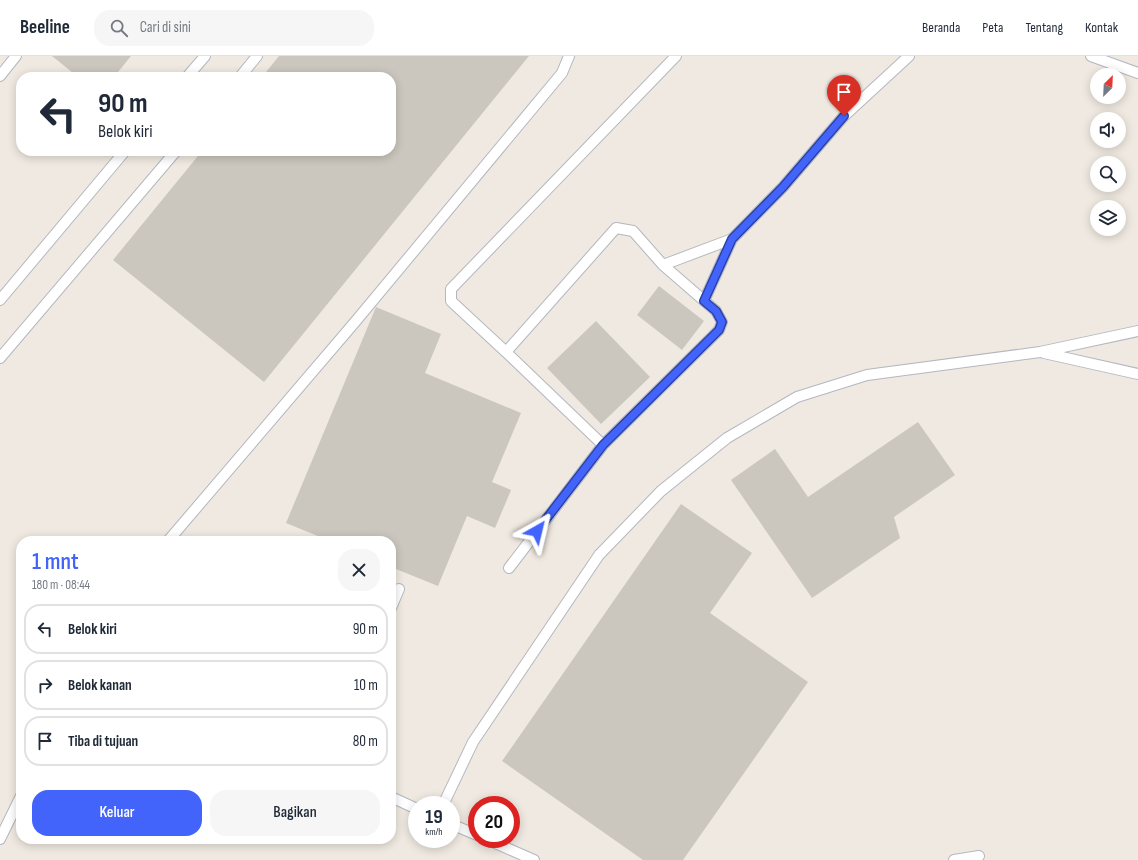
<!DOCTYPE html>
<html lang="id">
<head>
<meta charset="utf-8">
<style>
  :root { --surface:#fff; --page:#f6f6f7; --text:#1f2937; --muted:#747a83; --line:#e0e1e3; --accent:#4264fb }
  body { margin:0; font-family:"Sofia Sans Condensed",sans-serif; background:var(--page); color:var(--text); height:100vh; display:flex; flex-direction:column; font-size:15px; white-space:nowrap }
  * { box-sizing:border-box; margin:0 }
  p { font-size:13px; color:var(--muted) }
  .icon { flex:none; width:22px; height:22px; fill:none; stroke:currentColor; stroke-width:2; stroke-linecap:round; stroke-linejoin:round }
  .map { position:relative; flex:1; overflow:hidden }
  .details { position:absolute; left:16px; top:480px; width:380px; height:308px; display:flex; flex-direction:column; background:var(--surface); border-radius:16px; box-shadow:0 2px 10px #0003 }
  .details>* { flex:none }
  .banner { position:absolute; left:16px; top:16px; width:380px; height:84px; border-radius:16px; box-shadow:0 2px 10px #0003; background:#fff; color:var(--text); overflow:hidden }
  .needle { width:26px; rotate:24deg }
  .buttons { position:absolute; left:1090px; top:12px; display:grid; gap:8px }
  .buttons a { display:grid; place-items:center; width:36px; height:36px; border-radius:50%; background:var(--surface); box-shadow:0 2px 10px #0003; font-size:20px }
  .speed { position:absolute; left:408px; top:740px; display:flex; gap:8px; font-size:20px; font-weight:700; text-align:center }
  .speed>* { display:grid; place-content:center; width:52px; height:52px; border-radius:50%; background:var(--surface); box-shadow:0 2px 10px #0003; line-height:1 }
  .speed small { font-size:10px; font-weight:400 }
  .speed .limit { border:6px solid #d22; background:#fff; color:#111 }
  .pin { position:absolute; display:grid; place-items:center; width:34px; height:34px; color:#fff; margin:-41px -17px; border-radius:50% 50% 50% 0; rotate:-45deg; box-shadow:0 0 4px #0007 }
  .pin .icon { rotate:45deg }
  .me { position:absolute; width:44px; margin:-22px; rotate:37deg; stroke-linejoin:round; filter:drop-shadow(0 0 3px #0008) }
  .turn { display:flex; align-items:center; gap:14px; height:84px; padding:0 16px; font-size:18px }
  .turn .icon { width:52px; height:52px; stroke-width:2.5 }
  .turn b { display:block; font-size:28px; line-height:34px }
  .round { display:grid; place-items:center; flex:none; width:42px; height:42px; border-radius:16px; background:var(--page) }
  .summary { display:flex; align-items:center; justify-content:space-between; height:68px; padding:0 16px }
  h1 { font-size:24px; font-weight:600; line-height:30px; color:var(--accent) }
  .button { display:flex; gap:8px; margin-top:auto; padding:8px 16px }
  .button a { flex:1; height:46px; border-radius:16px; background:var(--accent); color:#fff; font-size:16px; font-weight:600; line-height:46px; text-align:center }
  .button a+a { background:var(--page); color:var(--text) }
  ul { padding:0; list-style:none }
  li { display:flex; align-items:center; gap:12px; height:50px; margin:0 8px 6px; padding:0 8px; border:2px solid var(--line); border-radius:16px }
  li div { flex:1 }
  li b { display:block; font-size:15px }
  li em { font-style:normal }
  header { display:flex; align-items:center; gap:24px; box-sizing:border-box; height:56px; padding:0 20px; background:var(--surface); border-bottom:1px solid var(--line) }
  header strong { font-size:19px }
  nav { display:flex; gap:22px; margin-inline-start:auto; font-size:14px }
  .search { width:280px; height:36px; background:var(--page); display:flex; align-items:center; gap:10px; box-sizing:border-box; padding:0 14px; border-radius:16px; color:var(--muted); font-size:15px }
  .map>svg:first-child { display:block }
  .building { fill:#cbc7bf }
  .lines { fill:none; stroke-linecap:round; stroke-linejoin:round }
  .lane-casing { stroke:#b4b7c1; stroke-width:12 }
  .lane { stroke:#fff; stroke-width:10 }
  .route-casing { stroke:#2b41a3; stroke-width:10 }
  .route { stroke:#4264fb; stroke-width:7 }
</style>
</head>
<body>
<header>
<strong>Beeline</strong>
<div class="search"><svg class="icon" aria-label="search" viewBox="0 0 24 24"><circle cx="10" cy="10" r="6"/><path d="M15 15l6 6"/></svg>Cari di sini</div>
<nav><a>Beranda</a><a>Peta</a><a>Tentang</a><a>Kontak</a></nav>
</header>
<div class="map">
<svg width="1138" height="804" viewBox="0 0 1138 804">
  <rect width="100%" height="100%" fill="#efe9e1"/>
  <path class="building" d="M52 0H131L114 21H78Z
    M279 0H529L264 326 113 204 202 95H391V21H262Z
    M659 230 704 265 682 294 637 259Z
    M376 251 441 278 425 317 521 357 492 426 511 434 495 472 467 460 438 530 391 511V485H330L286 467Z
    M596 265 650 321 601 368 547 312Z
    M918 366 955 419 894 461 900 482 812 542 731 424 775 393 808 441Z
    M681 448 752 497 710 557 808 626 683 804H643L502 705Z"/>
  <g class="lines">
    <defs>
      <path id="lane" d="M1091 0 1138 17
        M0 20 16 0
        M187 21 205 0
        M240 21 257 0
        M616 172 633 175 663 209 716 255 722 266 719 274 603 389 506 296Z
        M663 209 732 183
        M0 244 125 95
        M704 245 732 183 783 131 844 60 909 0
        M506 296 451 245V233L676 0
        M1044 297 1138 318
        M0 302 176 95
        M168 485 355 266 562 17 569 0
        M509 512 603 389
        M391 552 399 533
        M391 741 417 753
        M443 749 473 686 599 499 661 435 727 382 797 341 867 319 1040 296 1138 275
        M451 768 477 779
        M0 783 21 740
        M486 783 534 804
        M954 804 979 800"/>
    </defs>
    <use href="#lane" class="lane-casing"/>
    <use href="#lane" class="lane"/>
  </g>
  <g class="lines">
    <defs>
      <path id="route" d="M537 475 603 389 719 274 722 266 716 255 704 245 732 183 783 131 844 60"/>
    </defs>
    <use href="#route" class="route-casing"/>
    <use href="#route" class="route"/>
  </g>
</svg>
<div class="buttons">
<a><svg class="needle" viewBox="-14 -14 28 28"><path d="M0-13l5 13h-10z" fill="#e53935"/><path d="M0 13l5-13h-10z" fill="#747a83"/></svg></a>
<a><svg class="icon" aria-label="sound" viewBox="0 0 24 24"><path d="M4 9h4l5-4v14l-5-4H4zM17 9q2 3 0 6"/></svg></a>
<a><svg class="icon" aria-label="search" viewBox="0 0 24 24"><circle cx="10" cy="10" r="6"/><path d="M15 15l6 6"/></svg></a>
<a><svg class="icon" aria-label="layers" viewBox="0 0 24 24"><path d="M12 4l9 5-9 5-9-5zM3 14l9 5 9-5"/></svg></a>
</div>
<div class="speed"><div>19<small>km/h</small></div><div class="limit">20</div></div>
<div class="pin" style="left:844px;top:60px;background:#d93025"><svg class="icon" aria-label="arrive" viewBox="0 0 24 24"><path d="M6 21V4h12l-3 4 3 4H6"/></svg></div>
<svg class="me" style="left:537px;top:475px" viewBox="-20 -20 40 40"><path d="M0-17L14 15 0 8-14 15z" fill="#4264fb" stroke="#fff" stroke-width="4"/></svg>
<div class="banner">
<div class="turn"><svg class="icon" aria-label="left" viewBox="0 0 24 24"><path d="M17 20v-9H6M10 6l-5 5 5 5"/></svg><div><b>90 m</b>Belok kiri</div></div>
</div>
<section class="details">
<div class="summary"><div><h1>1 mnt</h1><p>180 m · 08:44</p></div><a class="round"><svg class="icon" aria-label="close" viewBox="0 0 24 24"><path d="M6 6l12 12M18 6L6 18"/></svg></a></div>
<ul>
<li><svg class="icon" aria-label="left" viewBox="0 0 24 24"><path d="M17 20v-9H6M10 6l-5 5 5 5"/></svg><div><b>Belok kiri</b></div><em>90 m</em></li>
<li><svg class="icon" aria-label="right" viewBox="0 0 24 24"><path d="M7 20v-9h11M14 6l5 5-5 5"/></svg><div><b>Belok kanan</b></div><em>10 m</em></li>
<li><svg class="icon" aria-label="arrive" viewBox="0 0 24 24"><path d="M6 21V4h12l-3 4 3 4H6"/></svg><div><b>Tiba di tujuan</b></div><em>80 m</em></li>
</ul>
<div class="button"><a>Keluar</a><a>Bagikan</a></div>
</section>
</div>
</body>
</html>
